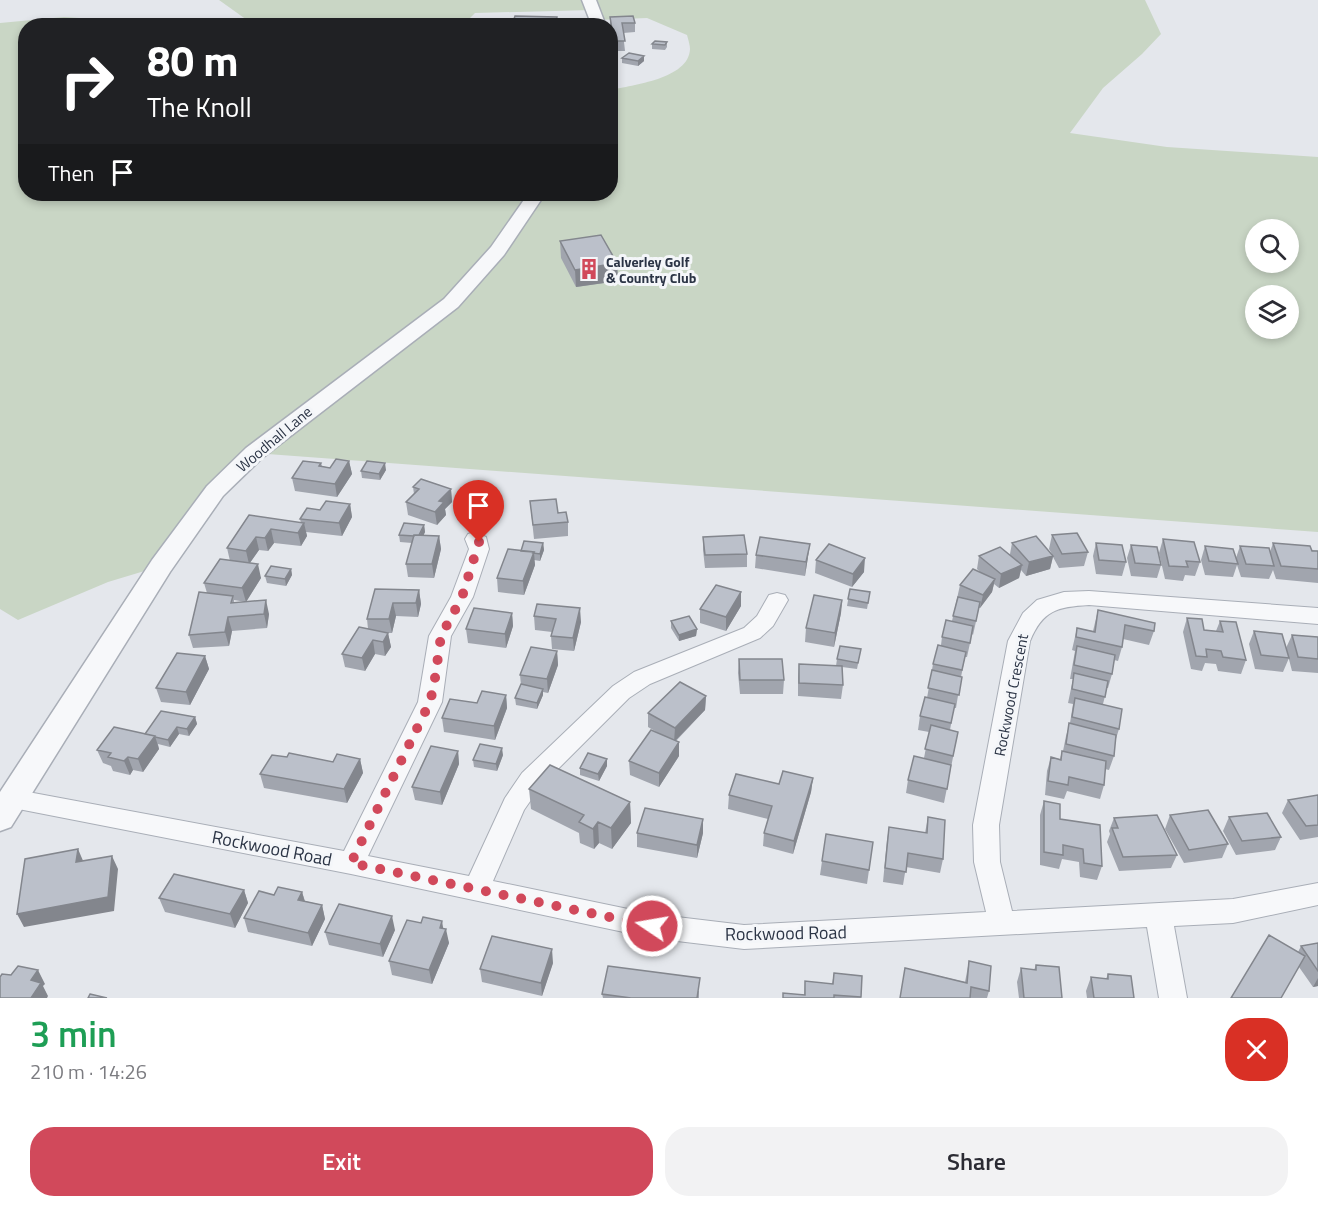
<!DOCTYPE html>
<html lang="en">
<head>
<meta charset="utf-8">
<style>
  :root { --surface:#fff; --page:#f2f2f3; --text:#2b2b33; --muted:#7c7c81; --accent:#d1495b }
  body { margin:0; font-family:"Titillium Web",sans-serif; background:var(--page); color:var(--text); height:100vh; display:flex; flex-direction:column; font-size:22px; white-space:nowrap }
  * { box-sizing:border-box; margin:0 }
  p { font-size:20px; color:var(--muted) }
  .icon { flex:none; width:33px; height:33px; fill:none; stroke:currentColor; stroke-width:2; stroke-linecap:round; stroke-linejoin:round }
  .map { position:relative; height:998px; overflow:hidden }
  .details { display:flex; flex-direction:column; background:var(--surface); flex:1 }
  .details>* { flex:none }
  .hud { position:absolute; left:18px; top:18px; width:600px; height:183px; border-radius:24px; box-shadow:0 3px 9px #0003; background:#202124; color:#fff; overflow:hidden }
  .buttons { position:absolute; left:1245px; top:219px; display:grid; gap:12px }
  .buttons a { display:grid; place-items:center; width:54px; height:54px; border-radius:50%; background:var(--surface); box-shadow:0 3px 9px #0003; font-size:30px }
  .pin { position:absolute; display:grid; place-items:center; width:51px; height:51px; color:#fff; margin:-62px -26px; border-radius:50% 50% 50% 0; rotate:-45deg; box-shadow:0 0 6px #0007 }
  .pin .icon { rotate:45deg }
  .me { position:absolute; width:66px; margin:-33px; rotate:282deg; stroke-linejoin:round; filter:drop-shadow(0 0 4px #0008) }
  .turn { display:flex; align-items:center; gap:21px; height:126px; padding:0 30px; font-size:27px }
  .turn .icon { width:78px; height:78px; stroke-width:2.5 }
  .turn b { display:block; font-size:42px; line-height:51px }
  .then { display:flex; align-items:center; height:57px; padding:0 30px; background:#0003; gap:12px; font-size:22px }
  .round { display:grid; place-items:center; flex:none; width:63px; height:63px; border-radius:24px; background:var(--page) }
  .head { display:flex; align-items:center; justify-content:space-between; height:102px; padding:0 30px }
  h1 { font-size:36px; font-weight:600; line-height:45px; color:#1e9e55 }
  .primary-button { display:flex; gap:12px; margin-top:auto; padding:12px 30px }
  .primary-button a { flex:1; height:69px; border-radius:24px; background:var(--accent); color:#fff; font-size:24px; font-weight:600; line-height:69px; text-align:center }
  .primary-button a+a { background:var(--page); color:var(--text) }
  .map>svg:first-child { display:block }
  .green { fill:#c9d6c5; fill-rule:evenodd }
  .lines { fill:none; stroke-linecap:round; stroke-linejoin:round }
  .minor-casing { stroke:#a9aeb7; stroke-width:2 }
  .tertiary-casing { stroke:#a9aeb7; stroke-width:3 }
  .minor { fill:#f7f8fa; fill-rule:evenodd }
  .tertiary { fill:#f7f8fa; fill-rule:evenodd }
  .wall { fill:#a1a5ae }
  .shaded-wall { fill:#83868d }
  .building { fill:#bbc0ca; stroke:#83868d; stroke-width:1.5 }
  .route { stroke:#d1495b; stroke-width:10; stroke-dasharray:0 18 }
  .labels { text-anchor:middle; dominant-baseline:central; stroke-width:6; stroke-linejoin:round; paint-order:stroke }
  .far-poi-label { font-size:14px; font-weight:bold; fill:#2b3445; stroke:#f4f6f9; text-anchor:start }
  .street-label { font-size:15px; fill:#2b3445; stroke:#f4f6f9 }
  .near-street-label { font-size:18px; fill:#2b3445; stroke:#f4f6f9 }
</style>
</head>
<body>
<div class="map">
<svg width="1318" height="998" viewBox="0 0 1318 998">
  <rect width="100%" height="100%" fill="#e4e7ec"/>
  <path class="green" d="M219 0H1145L1161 34 1142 54 1103 88 1070 133 1167 147 1318 157V532L254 453 161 566 108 582 18 620 0 609V23L64 17 190 25 26 26V194H610L611 90C632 85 689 79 690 49 690 45 688 39 687 35L647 18 597 20 592 10 475 13 462 26 254 25ZM1256 230H1288V262H1256ZM1256 296H1288V328H1256Z"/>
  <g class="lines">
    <defs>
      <path id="minor" d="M399 20 421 24 422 26 395 25V21Z
        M475 532 486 537 489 549 473 597 451 636 442 702 368 856 469 876 505 798 522 773 613 686 634 672 744 628 757 616 769 595 777 593 785 595 788 600 773 626 760 638 650 684 629 698 540 787 524 810 493 881 652 914 744 925 986 912 974 862 973 825 1008 641 1023 613 1037 600 1064 592 1089 591 1318 608V624L1089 605C1057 607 1043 610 1030 641L999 825 1000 862 1012 911 1233 899 1318 883V905L1233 923 1174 926 1187 998H1159L1147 927 744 949 652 938 351 874 3 806 0 800 3 792 12 789 344 851 418 702 429 636 451 597 469 549 465 539 468 534Z"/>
      <path id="tertiary" d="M582 0H596L606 26H592Z
        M528 194H545L504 255 458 307 262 458 223 496 170 572 11 827 0 831V792L152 560 207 486 246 448 444 299 491 247Z"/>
    </defs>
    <use href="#minor" class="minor-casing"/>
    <use href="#tertiary" class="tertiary-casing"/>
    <use href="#minor" class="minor"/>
    <use href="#tertiary" class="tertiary"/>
  </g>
  <path class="wall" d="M557 17 558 26H513V22Z
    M610 17 635 23V32L623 33 625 51H614L610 29Z
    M667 42V47L665 50 652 49V44Z
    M644 56V61L638 66 622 63V58Z
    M560 241 617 263 618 281 576 287 561 258Z
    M349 461 352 474 337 497 295 491 292 478 321 463 322 466 330 468Z
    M386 470 380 480 362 478 361 471Z
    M413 487 451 489 452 502 445 509 446 515 437 525 408 515 406 502 414 494Z
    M530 501 558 513 568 522V536L534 539Z
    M350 504 352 517 342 536 306 532 307 536 301 546 274 543 268 551 259 550 250 563 261 578 246 602 234 600V603L269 614 267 628 232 631 229 646 193 648 189 635 207 593 204 583 230 561 227 548 249 515 301 523 300 519 320 510Z
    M424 525 425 532 423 535 439 536 441 549 434 578 408 577 406 564 412 543 400 542 399 535Z
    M1052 535 1088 552 1084 566 1059 568 1053 557 1050 569 1026 576 1021 570 1019 578 999 588 994 584 992 592 980 608H979L973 635 972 634 967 657H965L961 677 956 708H954L950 730 958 732 944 803 906 793 908 780 924 758 929 732 918 730 920 716 927 698 933 664 941 645 942 637 952 621 960 585 981 573 977 569 979 556 1010 554 1012 543 1052 554 1049 549Z
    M703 537 747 554V567L705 568 703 550Z
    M1163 539 1200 562 1195 576 1185 575 1183 581 1165 579 1159 553Z
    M543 543 544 550 540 561 534 560 535 565 524 595 498 592 497 578 521 551Z
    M1096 543 1126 562 1122 576 1096 574 1093 556Z
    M1273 543 1318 551V583L1276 579 1273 570 1269 579 1241 577 1237 565 1233 577 1205 575 1201 560 1205 546 1236 558 1240 546 1270 552Z
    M1131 545 1161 565 1157 578 1131 576 1127 558Z
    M756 555 808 557 805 576 755 568Z
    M816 560 864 572 852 587 815 573Z
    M291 569 292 575 286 586 267 583 265 576Z
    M375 589 419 590 421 604 418 617 396 616 392 633H386H388L391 647 385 656 375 654 365 671 345 667 342 654 368 629 367 619Z
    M850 589 870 592 867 609 847 606Z
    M741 592V606L726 631 700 623V609Z
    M842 600 841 613 834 647 805 642 806 628Z
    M1098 610 1154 631 1149 645 1123 639 1122 647 1118 661 1114 660 1112 674 1108 688H1107L1103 704 1119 729 1115 742 1114 756 1109 770 1105 769 1104 785 1100 799 1067 791 1064 799 1045 795 1047 771 1051 757 1060 759 1062 751H1063L1066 736 1070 723 1073 704 1068 703 1073 679H1070L1075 651 1072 650 1077 628 1093 631Z
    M512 613 513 626 506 648 468 643 466 629Z
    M534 616 581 622 574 651 552 649 551 636 552 632 535 630Z
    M1187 618 1204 630 1216 631 1220 621 1246 660 1241 674 1218 671 1216 664 1205 663 1202 671 1191 669 1183 632Z
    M671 621 697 629 696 636 679 641 671 628Z
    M1254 631 1289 658 1283 672 1255 669 1249 644Z
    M1292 635 1318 637V673L1292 671 1286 648Z
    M861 649 857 669 842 667 843 685 841 699 798 696V677L799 664 836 666 837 659Z
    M557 651 558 665 548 693 543 692V695L537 709 516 705 515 698 521 685 520 675Z
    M205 656 209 669 190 705 161 702 156 688Z
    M739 659 784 680 783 694H740L738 673Z
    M506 695 507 708 495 740 444 732 442 718Z
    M706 696 705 710 676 741 679 756 659 787 630 775 629 761 662 735 648 727V713Z
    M195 717 197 724 189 736 179 734 170 747 158 744 159 749 143 772 133 770 130 775 113 771 111 766 103 763 97 750Z
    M458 751 459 764 442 805 415 800 412 787Z
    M503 755 497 771 474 767 473 760Z
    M287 757 333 762 360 759 363 773 347 803 264 788 260 774Z
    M607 766 599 781 580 775V768Z
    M813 778 811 792 793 854 763 846 764 833 768 819 728 809 729 795Z
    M529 789 630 802 631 823 612 849 599 843 594 849 580 843 579 833 531 809Z
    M1318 795V837L1300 840 1282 813 1288 800Z
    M1044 801 1060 819 1102 866 1097 880 1080 877 1079 862 1062 859 1059 869 1040 865V815Z
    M1170 815 1228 844 1222 858 1184 863 1165 829Z
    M928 817 943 859 940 873 906 867 903 885 883 882 887 840 889 827 925 833Z
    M1229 817 1281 837 1275 850 1236 855 1223 831Z
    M1114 818 1177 855 1171 868 1119 871 1107 842 1110 834 1109 831Z
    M637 833H703L697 858 637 847Z
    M826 834 869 870 867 884 820 875Z
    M244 890 248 903 235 928 165 912 159 898Z
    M302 892 305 901 322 905 325 919 312 946 248 932 244 918 274 895Z
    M444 928 449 943 432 984 392 975 389 961Z
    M395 930 383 957 329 945 325 932Z
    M1318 943V986L1313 987 1299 967 1298 952 1301 946Z
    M969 961 989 991 987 998H900L905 968 965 982Z
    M553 963 542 996 482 982 480 969Z
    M1036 965 1062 998H1019L1017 982 1021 968 1034 970Z
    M834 973 862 976 861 998H783L804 995 805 981 832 984Z
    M1108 974 1134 998H1087L1086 991 1091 977 1106 979Z
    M699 991V998H603L602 994Z"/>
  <path class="shaded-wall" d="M644 56V61L638 66V61Z
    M617 263 618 281 576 287 575 270Z
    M349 461 352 474 337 497 335 484Z
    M385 463 386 470 380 480 379 474Z
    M451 489 452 502 445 509 446 515 437 525 435 512 439 501Z
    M350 504 352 517 342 536 339 523Z
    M304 523 307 536 301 546 298 533Z
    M424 525 425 532 420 544 419 537Z
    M271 529 274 543 268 551 265 538Z
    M439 536 441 549 434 578 432 564Z
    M256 537 259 550 249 564 246 551Z
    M543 543 544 550 540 561V554Z
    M810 544 808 557 805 576 806 562Z
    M534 552 535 565 524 595 523 581Z
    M1053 556 1050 569 1026 576 1029 562Z
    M865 558 864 572 852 587 853 574Z
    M258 564 261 578 246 602 242 588Z
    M1022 565 1019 578 999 588 1001 574Z
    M291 569 292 575 286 586 285 579Z
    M995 579 992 592 980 608 983 595Z
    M419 590 421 604 418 617 416 603Z
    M741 592V606L726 631V617Z
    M266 600 269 614 267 628 264 614Z
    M842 600 841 613 834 647 835 633Z
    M393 603 396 616 392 633 389 619Z
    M580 608 581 622 574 651 573 638Z
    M512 613 513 626 506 648 505 634Z
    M228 617 232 631 229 646 225 632Z
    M697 629 696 636 679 641V635Z
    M388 633 391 647 385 656 383 642Z
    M373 640 375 654 365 671 362 658Z
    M557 651 558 665 548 693 547 679Z
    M205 656 209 669 190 705 186 692Z
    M543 689V695L537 709V703Z
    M506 695 507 708 495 740 494 726Z
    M706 696 705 710 674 742 675 728Z
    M195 717 197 724 189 736 187 729Z
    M177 727 179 734 170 747 168 740Z
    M155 736 159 749 143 772 138 759Z
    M679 742V756L659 787V773Z
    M502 748 503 755 497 771 496 764Z
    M458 751 459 764 442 805 440 792Z
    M128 757 133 770 130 775 124 761Z
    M360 759 363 773 347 803 344 789Z
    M607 759V766L599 781 598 774Z
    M813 778 811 792 793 854 794 841Z
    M630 802 631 823 612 849 611 828Z
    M703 819V833L697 858V845Z
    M598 822 599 843 594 849 593 829Z
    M78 849 84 863 76 862Z
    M112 856 118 869 114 911 24 927 17 914Z
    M244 890 248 903 235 928 230 914Z
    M302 892 306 906 298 900Z
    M322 905 325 919 312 946 308 933Z
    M392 916 395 930 383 957 380 944Z
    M442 921 444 933 446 929 449 943 432 984 429 970 440 928Z
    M552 949 553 963 542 996 541 983Z
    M38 970 45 984 43 986 48 996 47 998H31V980Z
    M1318 978V986L1313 987Z"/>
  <path class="building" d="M515 16 557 17 556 23 513 22Z
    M633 16 635 23H622L625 41H614L610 17Z
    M577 20H589V26H577Z
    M655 41 667 42 665 45 652 44Z
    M629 53 644 56 638 61 622 58Z
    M601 235 617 263 575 270 560 241Z
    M336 459 349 461 335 484 292 478 303 461 321 463 319 466 330 468Z
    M367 461 385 463 379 474 361 471Z
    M421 479 451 489 439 501 444 502 435 512 406 502 419 489 413 487Z
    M556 499 558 513 566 512 568 522 533 525 530 501Z
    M326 501 350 504 339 523 300 519 307 508 320 510Z
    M249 515 304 523 298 533 271 529 265 538 256 537 246 551 227 548Z
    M404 523 424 525 419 535H414V536L399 535Z
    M1077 533 1088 552 1062 554 1052 535Z
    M414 535 439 536 432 564H406Z
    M744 535 747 554 705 555 703 537Z
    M1036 536 1053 556 1029 562 1012 543Z
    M760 537 810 544 806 562 756 555Z
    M1163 539 1194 542 1200 562 1186 561 1188 567 1169 566Z
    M524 541 543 543 540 554 533 553 534 552 521 551Z
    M1096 543 1122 545 1126 562 1099 560Z
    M1273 543 1310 546 1312 551H1318V569L1281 566Z
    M829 544 865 558 853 574 816 560Z
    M1131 545 1157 547 1161 565 1135 563Z
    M1205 546 1233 549 1238 564 1209 561Z
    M1240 546 1269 548 1274 566 1246 564Z
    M1000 547 1022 565 1001 574 979 556Z
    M508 549 534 552 523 581 497 578Z
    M220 559 258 564 242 588 204 583Z
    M271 566 291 569 285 579 265 576Z
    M973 569 995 579 983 595 960 585Z
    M716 585 741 592 726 617 700 609Z
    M375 589 419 590 416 603H393L389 619H367Z
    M850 589 870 592 868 603 848 599Z
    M199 592 233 596 231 603 266 600 264 614 228 617 225 632 189 635Z
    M814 595 842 600 835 633 806 628Z
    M958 597 980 602 976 621 953 616Z
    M537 604 580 608 573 638 551 636 556 619 534 616Z
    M474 608 512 613 505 634 466 629Z
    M1098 610 1155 623 1154 631 1125 625 1122 647 1076 637 1077 628 1095 632Z
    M689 616 697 629 679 635 671 621Z
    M1187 618 1202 619 1204 630 1223 632 1220 621 1236 622 1246 660 1223 657 1221 651 1206 649 1207 657 1196 656Z
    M946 620 973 626 970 643 942 637Z
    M359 627 388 633 383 642 373 640 362 658 342 654Z
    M1254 631 1282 634 1289 658 1261 655Z
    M1292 635 1318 637V659L1298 657Z
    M938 645 966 652 962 670 933 664Z
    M840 646 861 649 858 663 837 659Z
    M1077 646 1115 655 1112 674 1074 665Z
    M531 647 557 651 547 679 520 675Z
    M177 653 205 656 186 692 156 688Z
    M739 659H782L784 680H740Z
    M799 664 842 666 843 685 799 683Z
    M932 670 962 677 959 695 928 688Z
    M1074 673 1108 681 1105 697 1072 689Z
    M680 682 706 696 675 728 648 713Z
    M521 684 543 689 537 703 515 698Z
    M482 691 506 695 494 726 442 718 450 699 477 703Z
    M925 697 955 704 951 723 920 716Z
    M1075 698 1122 709 1119 729 1072 717Z
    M161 711 195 717 187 729 177 727 168 740 155 737V736L145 734Z
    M1069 723 1116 735 1114 756 1066 744Z
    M931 725 958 732 953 756 925 749Z
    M114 727 155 736 138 759 128 757 124 761 108 757 111 753 97 750Z
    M651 730 679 742 659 773 629 761Z
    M480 744 502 748 496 764 473 760Z
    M431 746 458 751 440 792 412 787Z
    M1062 751 1106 761 1104 785 1069 777 1068 785 1048 781 1051 757 1061 760Z
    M289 753 333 762 337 754 360 759 344 789 260 774 272 755 287 757Z
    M588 753 607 759 598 774 580 768Z
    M914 756 951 765 947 789 908 780Z
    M550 765 630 802 611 828 598 822 593 829 579 822 584 815 529 789Z
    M783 771 813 778 794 841 764 833 772 806 729 795 736 774 779 784Z
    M1318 795V825L1306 826 1288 800Z
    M1044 801 1060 804V819L1100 825 1102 866 1084 863 1083 849 1063 845V855L1044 852Z
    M645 808 703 819 697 845 637 833Z
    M1208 810 1228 844 1189 850 1170 815Z
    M1267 813 1281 837 1242 841 1229 817Z
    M1157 815 1177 855 1123 857 1112 828H1118L1114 818Z
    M928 817 945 820 943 859 908 853 906 872 885 868 889 827 927 833Z
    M826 834 873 842 869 870 822 861Z
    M78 849 76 862 112 856 108 897 17 914 25 859Z
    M174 874 244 890 230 914 159 898Z
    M278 887 302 892 298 900 322 905 308 933 244 918 259 891 274 895Z
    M339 904 392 916 380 944 325 932Z
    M423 917 442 921 440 928 446 929 429 970 389 961 407 920 421 923Z
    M1269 935 1305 956 1281 998H1231Z
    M492 936 552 949 541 983 480 969Z
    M1318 943V971L1301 946Z
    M969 961 991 966 989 991 971 987 970 998H900L905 968 967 983Z
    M1036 965 1059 967 1062 998H1024L1021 968 1036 970Z
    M18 966 38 970 31 980 41 983 31 998H0V977L2 974 11 975Z
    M608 966 700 978 697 998H631L602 994Z
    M834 973 862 976 861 997 834 995V998H783V993L805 995V981L833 984Z
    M1108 974 1131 976 1134 998H1094L1091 977 1108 979Z
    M90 994 107 998H88Z"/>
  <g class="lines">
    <path class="route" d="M479 542 462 597 441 636 434 685 430 702 351 863 652 926"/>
  </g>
  <defs>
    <symbol id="building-bare" viewBox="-9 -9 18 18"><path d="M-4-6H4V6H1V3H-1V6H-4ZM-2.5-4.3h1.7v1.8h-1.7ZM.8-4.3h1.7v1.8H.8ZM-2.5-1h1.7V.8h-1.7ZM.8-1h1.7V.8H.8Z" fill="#d1495b" stroke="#f4f6f9" stroke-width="2.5" paint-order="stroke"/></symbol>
  </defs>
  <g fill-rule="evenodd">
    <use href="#building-bare" x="574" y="254" width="30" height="30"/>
  </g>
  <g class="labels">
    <g class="far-poi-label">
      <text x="606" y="261">Calverley Golf<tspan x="606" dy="16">&amp; Country Club</tspan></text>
    </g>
    <g class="street-label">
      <text transform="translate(274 439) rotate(-40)">Woodhall Lane</text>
      <text transform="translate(1011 695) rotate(-79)">Rockwood Crescent</text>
    </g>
    <g class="near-street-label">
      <text transform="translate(272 848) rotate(11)">Rockwood Road</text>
      <text transform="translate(786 933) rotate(-1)">Rockwood Road</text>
    </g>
  </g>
</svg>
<div class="buttons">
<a><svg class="icon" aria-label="search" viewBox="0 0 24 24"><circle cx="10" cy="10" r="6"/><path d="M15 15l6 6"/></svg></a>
<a><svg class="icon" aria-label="layers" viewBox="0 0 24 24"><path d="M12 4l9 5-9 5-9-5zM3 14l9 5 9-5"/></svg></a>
</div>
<div class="pin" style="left:479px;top:542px;background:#d93025"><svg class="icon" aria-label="arrive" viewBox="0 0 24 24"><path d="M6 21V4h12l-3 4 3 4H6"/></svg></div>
<svg class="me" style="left:652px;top:926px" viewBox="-20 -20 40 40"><circle r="17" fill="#d1495b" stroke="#fff" stroke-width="3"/><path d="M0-11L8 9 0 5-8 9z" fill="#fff"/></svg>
<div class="hud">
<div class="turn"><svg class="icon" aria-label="right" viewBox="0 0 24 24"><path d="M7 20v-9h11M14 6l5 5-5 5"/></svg><div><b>80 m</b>The Knoll</div></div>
<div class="then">Then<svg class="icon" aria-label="arrive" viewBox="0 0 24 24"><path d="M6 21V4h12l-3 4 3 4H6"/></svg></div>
</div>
</div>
<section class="details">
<div class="head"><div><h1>3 min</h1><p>210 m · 14:26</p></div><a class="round" style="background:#d93025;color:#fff"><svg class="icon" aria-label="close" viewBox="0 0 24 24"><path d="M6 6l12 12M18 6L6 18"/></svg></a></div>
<div class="primary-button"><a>Exit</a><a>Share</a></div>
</section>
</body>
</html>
